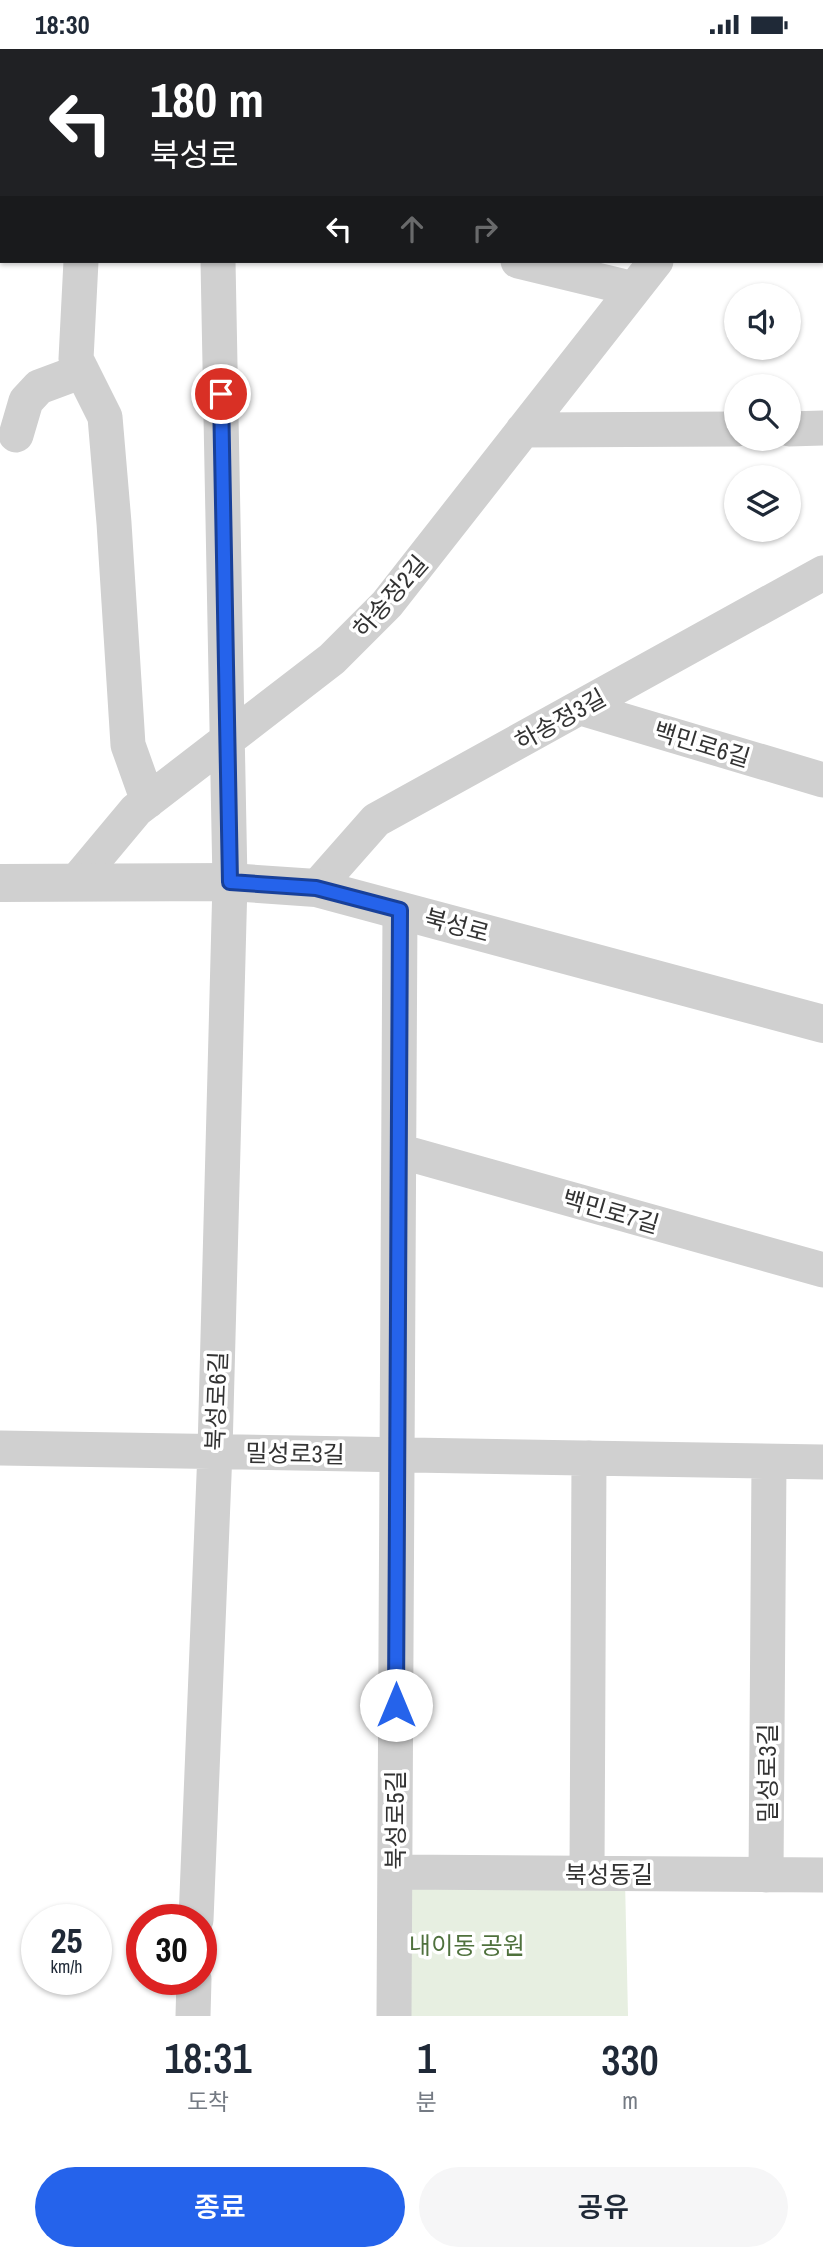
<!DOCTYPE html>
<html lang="ko">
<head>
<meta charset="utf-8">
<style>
  :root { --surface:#fff; --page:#f6f6f7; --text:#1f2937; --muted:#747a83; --accent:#2563eb }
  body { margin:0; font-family:"Archivo Narrow","Noto Sans KR",sans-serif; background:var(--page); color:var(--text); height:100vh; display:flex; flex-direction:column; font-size:26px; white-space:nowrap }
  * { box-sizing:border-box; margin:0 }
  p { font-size:23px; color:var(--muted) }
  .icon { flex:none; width:38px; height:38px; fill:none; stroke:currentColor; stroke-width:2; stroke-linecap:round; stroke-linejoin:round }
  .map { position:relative; height:1967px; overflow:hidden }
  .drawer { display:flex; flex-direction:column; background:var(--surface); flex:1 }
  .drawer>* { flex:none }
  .hud { position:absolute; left:0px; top:0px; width:824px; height:214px; box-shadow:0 2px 5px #0004; background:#202124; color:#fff; overflow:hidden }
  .tools { position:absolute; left:724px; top:234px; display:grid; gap:14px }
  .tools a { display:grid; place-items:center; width:77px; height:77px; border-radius:50%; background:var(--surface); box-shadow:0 2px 5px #0004; font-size:35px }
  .speed { position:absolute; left:21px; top:1855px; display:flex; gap:14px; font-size:35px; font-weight:700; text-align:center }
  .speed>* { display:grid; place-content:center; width:91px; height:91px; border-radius:50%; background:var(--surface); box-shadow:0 2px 5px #0004; line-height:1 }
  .speed small { font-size:18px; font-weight:400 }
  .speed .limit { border:10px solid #d22; background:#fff; color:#111 }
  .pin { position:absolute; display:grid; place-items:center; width:60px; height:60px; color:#fff; margin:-30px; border:4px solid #fff; border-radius:50%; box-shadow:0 2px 7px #0007 }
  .me { position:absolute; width:77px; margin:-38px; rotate:0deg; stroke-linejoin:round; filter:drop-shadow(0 0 5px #0008) }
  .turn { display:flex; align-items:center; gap:24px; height:147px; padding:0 35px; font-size:32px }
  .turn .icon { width:91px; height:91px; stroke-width:2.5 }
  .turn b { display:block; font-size:49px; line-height:60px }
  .lanes { display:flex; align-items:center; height:66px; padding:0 35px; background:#0003; justify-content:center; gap:35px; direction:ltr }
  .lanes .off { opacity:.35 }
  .eta { display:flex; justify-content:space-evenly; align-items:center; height:119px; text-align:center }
  .eta b { font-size:42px; font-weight:600; line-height:49px }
  .button { display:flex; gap:14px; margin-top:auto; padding:14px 35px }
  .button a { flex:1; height:80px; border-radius:42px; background:var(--accent); color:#fff; font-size:28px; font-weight:600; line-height:80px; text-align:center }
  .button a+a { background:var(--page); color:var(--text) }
  .status { display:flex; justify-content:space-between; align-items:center; height:49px; padding:0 35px; background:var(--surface); direction:ltr }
  .status svg { height:19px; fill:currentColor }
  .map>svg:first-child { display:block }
  .green { fill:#e7efe1 }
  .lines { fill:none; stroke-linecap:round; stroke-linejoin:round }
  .minor { stroke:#d0d0d0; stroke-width:35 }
  .tertiary { stroke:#d0d0d0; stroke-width:38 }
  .route-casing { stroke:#184099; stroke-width:18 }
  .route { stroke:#2563eb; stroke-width:12 }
  .labels { text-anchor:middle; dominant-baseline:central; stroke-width:7; stroke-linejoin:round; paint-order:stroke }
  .street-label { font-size:24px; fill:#333; stroke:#fff }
  .park-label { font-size:24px; fill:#4f713d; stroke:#fff }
</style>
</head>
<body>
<div class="status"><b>18:30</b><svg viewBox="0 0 49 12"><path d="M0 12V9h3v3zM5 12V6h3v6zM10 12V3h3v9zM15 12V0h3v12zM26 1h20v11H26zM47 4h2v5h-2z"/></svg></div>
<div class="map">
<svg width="823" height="1967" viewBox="0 0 823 1967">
  <rect width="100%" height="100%" fill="#fff"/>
  <path class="green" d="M395 1823 625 1831 628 1967H394Z"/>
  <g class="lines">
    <path class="minor" d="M59 0 60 2
      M465 0 472 2
      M223 2V0
      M820 2 821 0
      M822 67 823 68
      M0 78 2 79
      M822 170H823
      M81 212 76 310 105 368 114 474 128 696 148 752
      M518 212 634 240
      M789 380 823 379
      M523 381 737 380
      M16 386 26 352 39 338 82 322
      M581 659 823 731
      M75 834 136 761 332 610 387 555 656 212
      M316 839 376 771 823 524
      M399 1102 823 1221
      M0 1399 823 1413
      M395 1823 823 1826
      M587 1824 589 1409
      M766 1826 769 1413
      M196 1871 215 1402 230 833 218 212
      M193 1967 194 1930
      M394 1967 400 861"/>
    <path class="tertiary" d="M0 834 230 833 316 839 823 975"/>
  </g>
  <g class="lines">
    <defs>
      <path id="route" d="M221 345 230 833 316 839 400 861 396 1656"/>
    </defs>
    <use href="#route" class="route-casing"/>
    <use href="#route" class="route"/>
  </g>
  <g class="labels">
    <g class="street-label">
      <text transform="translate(390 547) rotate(-49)">하송정2길</text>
      <text transform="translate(560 670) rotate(-29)">하송정3길</text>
      <text transform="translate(702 695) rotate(17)">백민로6길</text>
      <text transform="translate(457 876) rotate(15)">북성로</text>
      <text transform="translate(611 1162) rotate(16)">백민로7길</text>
      <text transform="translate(216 1352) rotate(-88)">북성로6길</text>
      <text transform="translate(295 1404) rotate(1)">밀성로3길</text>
      <text transform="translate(767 1724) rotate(-90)">밀성로3길</text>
      <text transform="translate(395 1771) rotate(-90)">북성로5길</text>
      <text x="609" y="1825">북성동길</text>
    </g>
    <g class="park-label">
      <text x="467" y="1896">내이동 공원</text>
    </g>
  </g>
</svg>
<div class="tools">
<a><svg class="icon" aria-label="sound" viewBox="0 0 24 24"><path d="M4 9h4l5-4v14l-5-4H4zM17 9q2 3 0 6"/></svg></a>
<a><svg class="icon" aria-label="search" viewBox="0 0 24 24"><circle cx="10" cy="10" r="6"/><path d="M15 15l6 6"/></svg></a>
<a><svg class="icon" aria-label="layers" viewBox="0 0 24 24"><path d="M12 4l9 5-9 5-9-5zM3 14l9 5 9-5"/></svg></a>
</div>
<div class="speed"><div>25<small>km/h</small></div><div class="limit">30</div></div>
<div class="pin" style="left:221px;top:345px;background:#d93025"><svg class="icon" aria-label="arrive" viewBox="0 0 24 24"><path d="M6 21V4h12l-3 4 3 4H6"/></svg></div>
<svg class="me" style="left:396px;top:1656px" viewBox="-20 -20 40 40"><circle r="19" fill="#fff"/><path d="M0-13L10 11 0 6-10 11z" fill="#2563eb"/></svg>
<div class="hud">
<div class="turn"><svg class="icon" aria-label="left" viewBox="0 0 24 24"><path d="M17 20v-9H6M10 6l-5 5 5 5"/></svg><div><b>180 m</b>북성로</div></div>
<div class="lanes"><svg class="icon" aria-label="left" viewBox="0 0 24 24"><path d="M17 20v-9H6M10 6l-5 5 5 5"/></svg><svg class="icon off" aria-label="ahead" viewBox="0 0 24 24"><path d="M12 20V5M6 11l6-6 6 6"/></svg><svg class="icon off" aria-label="right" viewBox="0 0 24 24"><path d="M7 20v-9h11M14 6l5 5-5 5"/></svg></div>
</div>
</div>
<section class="drawer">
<div class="eta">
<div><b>18:31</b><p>도착</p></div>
<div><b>1</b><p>분</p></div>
<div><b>330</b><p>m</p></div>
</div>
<div class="button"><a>종료</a><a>공유</a></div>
</section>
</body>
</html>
